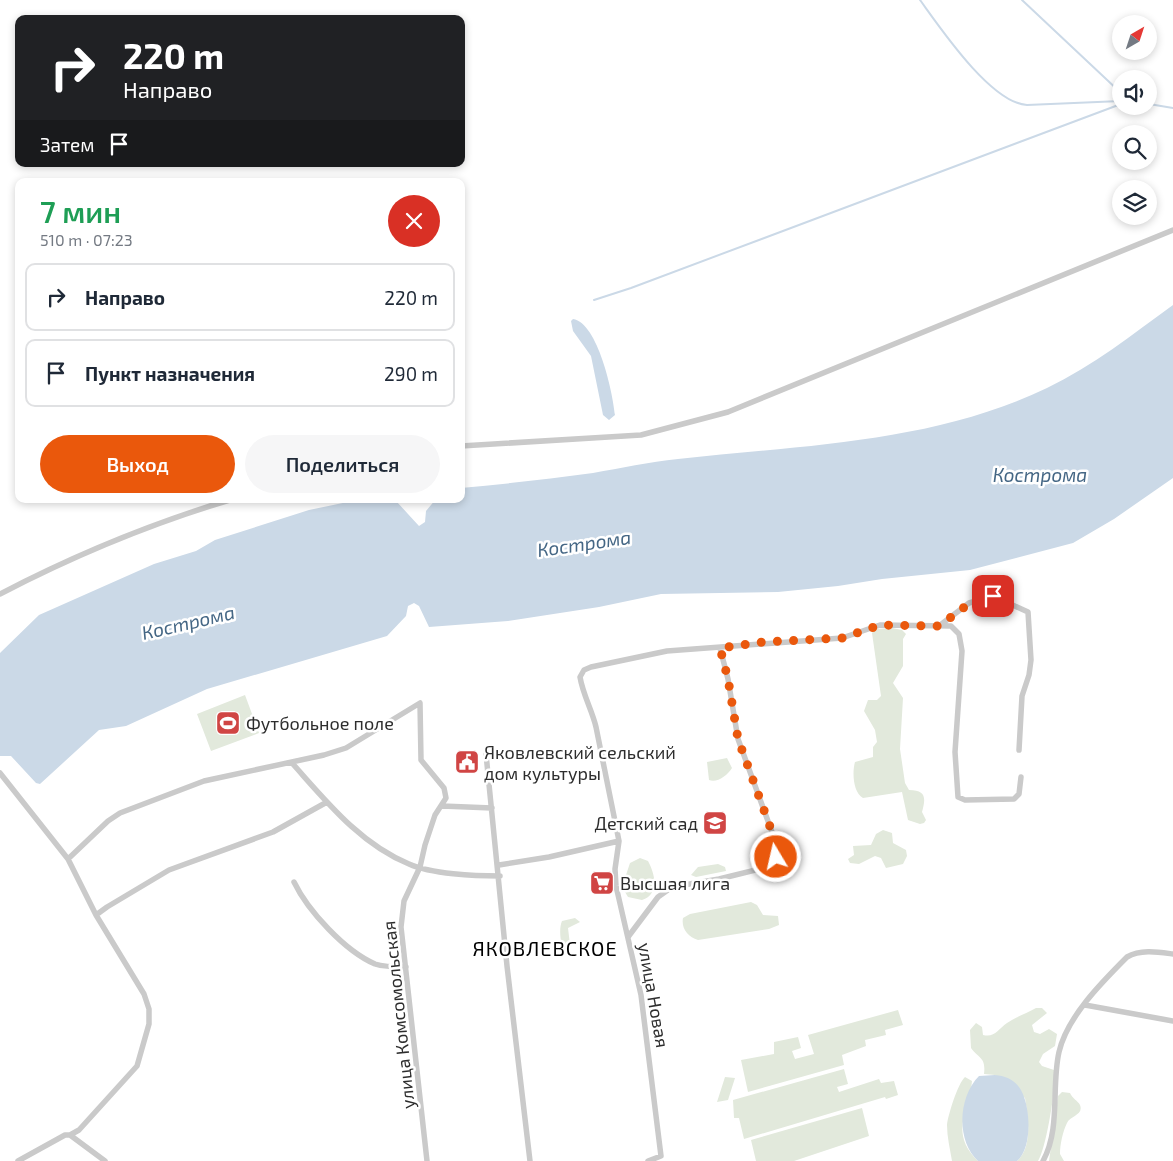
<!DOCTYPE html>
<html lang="ru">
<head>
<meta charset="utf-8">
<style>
  :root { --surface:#fff; --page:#f6f6f7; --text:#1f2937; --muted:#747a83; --line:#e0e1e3; --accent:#ea580c }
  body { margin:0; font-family:"Exo 2",sans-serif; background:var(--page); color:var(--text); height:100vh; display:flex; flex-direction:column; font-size:19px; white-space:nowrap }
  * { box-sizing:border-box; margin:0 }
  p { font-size:16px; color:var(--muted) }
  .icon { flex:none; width:28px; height:28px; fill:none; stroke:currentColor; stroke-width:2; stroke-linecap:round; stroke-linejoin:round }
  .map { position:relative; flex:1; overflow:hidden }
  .sheet { position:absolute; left:15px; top:178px; width:450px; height:325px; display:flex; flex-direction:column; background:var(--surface); border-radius:10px; box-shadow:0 2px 8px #0003 }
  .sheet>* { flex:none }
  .hud { position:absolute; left:15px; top:15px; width:450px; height:152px; border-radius:10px; box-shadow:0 2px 8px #0003; background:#202124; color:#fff; overflow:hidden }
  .needle { width:32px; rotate:39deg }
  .buttons { position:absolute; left:1112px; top:15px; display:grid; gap:10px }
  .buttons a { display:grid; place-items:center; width:45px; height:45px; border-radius:50%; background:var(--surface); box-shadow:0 2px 8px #0003; font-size:25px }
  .pin { position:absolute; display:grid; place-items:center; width:42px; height:42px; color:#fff; margin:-21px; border-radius:10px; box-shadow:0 2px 8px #0006 }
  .me { position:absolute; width:55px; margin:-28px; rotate:351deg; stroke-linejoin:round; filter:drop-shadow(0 0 4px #0008) }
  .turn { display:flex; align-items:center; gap:18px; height:105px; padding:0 25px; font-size:22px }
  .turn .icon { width:65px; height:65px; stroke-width:2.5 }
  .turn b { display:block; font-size:35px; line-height:42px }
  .then { display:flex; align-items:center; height:48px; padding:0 25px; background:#0003; gap:10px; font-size:19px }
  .round { display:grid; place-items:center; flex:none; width:52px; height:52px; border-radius:26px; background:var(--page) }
  .summary { display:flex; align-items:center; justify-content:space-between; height:85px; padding:0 25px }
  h1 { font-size:30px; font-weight:600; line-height:38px; color:#1e9e55 }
  .button { display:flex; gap:10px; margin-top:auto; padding:10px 25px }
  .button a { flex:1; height:58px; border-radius:30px; background:var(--accent); color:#fff; font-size:20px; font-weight:600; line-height:58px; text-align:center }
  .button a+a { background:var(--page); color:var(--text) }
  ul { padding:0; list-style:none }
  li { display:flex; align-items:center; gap:15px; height:68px; margin:0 10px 8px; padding:0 15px; border:2px solid var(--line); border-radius:10px }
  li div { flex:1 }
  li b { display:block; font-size:19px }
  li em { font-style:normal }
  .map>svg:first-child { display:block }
  .green { fill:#e2e9dc }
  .water { fill:#cbd9e7 }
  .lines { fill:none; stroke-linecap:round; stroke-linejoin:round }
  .stream { stroke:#cbd9e7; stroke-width:2 }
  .minor { stroke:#cacaca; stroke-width:5.5 }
  .route { stroke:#ea580c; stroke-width:9; stroke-dasharray:0 16.2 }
  .labels { text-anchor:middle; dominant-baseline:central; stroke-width:5; stroke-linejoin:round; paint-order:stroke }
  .poi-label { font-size:18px; fill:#2d2d2d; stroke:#fff; text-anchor:start }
  .street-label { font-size:18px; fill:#2d2d2d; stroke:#fff }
  .water-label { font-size:19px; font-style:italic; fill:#456785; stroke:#fff }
  .quarter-label { font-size:20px; letter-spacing:1px; fill:#000; stroke:#fff }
</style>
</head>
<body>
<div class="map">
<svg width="1173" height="1161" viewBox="0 0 1173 1161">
  <rect width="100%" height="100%" fill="#fff"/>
  <path class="green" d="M892 628 902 630 906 634 903 639V666L893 683 903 698 900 749 905 783 909 790C926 790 926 798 922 812L926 820 924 823 920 824 908 820 902 792 863 798C853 793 852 772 855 762L873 757V747L877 742 875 730 864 711 868 700H877L881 696 872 633 875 629Z
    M245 695 259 733 211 751 197 714Z
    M727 758 732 768C727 776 717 783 709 780L707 762Z
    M883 830 892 833 893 843 906 850 907 856 903 864 886 868 881 858 875 856 859 864 850 863 848 859 854 855 853 846 871 845 876 834Z
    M640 858 648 861C655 874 660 894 642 900L628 897 622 887 630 863Z
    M718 864 725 867 726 871 696 877 691 875 698 867Z
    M751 902 757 905 763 915 778 916 779 925 769 929 698 940C688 937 681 928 683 918L690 914Z
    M575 918 580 922 568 928 571 953 567 956C561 949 558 930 562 921Z
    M1036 1008H1042L1047 1013 1032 1025 1034 1032 1040 1034 1049 1029 1057 1034 1055 1046 1043 1054 1039 1062 1042 1066 1054 1070C1057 1084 1046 1149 1038 1161H1017C1033 1147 1028 1117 1025 1098L995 1075 984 1074C986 1057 979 1059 971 1048L970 1030 976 1023 982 1027 983 1035C995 1038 998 1029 1007 1023 1016 1017 1027 1013 1036 1008Z
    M898 1010 903 1025 885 1030 886 1035 865 1040 866 1046 842 1055 844 1065 748 1092 741 1060 774 1054V1042L798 1037 801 1048 792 1051 795 1059 814 1054 808 1035Z
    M844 1069 848 1084 837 1087 839 1092 879 1079 881 1083 894 1081 898 1095 886 1099 885 1097 744 1139 739 1118H734L733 1100Z
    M725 1077 735 1078 728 1100 717 1102Z
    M965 1077 972 1081C970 1111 948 1132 978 1161H952C950 1149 947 1137 947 1125 948 1115 958 1083 965 1077Z
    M1062 1092 1070 1093C1072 1098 1078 1101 1080 1105 1084 1115 1070 1116 1067 1123 1063 1131 1060 1144 1060 1154L1064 1161H1049L1058 1096Z
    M862 1108 869 1136 794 1161H756L751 1140Z"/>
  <path class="water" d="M1173 305V478L1114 519 1073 543 970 570 882 579 838 586 778 592 661 594 599 607 508 621 429 627 419 606 414 603 408 606 406 616 387 636 207 689 126 726 99 730 40 784 36 783 11 756H0V653L39 615 154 564 196 551 215 540 309 510 362 499H390L397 502 419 526 425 522 426 511 436 499H461V488C505 484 549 479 593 473 621 468 649 462 678 459 803 445 932 443 1047 388 1093 366 1133 334 1173 305Z
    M573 319C598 323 613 393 615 415L609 420 603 415 591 356 573 331 571 321Z
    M995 1075C1005 1076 1013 1079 1019 1087 1031 1103 1033 1148 1017 1161H978C956 1141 958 1097 979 1076Z"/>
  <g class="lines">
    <path class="stream" d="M920 0C941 29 991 103 1027 105L1121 101
      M1022 0 1121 93
      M1149 104 1173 108
      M594 300 631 288 1121 104"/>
    <path class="minor" d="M461 446 641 435 728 412 1173 230
      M0 594C75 555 152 523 233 499
      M939 626 969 603 993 596 1028 612 1031 660 1029 675 1022 696 1019 750
      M486 754 507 966 530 1161
      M292 763C326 801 360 844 409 864 431 874 475 876 500 876
      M0 773 68 859 96 915 144 994 149 1009V1024L137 1066 79 1130 70 1135H65L18 1161
      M442 806 492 808
      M619 841 615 869 616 886 641 995 661 1156 648 1161
      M68 859 108 821 120 813 204 781 324 755 346 748 420 703 421 760 444 788 446 798 435 815 425 845 420 867 404 901 401 927 427 1161
      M499 865 549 857 619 841 596 727C592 710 583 695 580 677L584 670 591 667 667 651 842 638 880 625 951 626 959 634 962 651 955 752 958 797 965 800 1014 799 1019 794 1021 777
      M294 882C308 911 345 951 375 964 384 967 396 967 406 967
      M96 915 107 907 169 870 273 832 327 802
      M628 937 658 897 672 887 719 879 764 868 771 866 776 857V843L738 739 728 679 720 648
      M1085 1005 1173 1021
      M70 1135 105 1161
      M1043 1161C1061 1128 1051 1087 1059 1052 1067 1017 1102 982 1127 957 1141 949 1158 952 1173 954"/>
  </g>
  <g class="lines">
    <path class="route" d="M776 857V843L738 739 728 679 720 648 763 642 842 638 880 625 939 626 970 603 993 596"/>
  </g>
  <defs>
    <symbol id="stadium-square" viewBox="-11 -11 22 22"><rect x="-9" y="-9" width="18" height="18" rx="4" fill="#d04544" stroke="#fff"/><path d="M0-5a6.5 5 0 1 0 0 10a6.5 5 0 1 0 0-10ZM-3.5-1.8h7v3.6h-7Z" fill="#fff"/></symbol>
    <symbol id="civic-square" viewBox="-11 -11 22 22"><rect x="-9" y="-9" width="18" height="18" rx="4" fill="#d04544" stroke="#fff"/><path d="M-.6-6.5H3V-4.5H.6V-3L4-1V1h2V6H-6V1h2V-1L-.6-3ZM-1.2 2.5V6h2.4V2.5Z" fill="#fff"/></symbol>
    <symbol id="school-square" viewBox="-11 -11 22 22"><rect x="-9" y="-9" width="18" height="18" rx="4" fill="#d04544" stroke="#fff"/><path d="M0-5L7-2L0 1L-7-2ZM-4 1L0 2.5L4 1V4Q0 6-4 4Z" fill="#fff"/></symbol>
    <symbol id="supermarket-square" viewBox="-11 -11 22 22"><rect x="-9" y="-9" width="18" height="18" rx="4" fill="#d04544" stroke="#fff"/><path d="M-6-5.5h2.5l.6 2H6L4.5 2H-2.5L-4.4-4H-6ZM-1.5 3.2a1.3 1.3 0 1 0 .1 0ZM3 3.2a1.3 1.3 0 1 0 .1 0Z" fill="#fff"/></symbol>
  </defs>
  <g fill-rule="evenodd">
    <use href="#stadium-square" x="214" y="709" width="28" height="28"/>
    <use href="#civic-square" x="453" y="748" width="28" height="28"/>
    <use href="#school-square" x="701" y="809" width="28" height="28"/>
    <use href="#supermarket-square" x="588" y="869" width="28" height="28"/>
  </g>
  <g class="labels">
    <g class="poi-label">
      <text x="246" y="723">Футбольное поле</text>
      <text x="484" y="752">Яковлевский сельский<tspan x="484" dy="21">дом культуры</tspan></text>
      <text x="698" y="823" text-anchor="end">Детский сад</text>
      <text x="620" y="883">Высшая лига</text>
    </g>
    <g class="street-label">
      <text transform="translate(654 995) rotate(80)">улица Новая</text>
      <text transform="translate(398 1015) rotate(-96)">улица Комсомольская</text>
    </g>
    <g class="water-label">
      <text x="1040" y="474">Кострома</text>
      <text transform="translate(584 543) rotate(-8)">Кострома</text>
      <text transform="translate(188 622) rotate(-13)">Кострома</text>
    </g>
    <g class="quarter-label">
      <text x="545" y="948">ЯКОВЛЕВСКОЕ</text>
    </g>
  </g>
</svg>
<div class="buttons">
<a><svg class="needle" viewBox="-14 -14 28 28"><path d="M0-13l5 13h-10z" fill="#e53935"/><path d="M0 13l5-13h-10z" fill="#747a83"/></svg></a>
<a><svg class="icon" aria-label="sound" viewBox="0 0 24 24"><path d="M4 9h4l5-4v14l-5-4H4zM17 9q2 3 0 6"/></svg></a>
<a><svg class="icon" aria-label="search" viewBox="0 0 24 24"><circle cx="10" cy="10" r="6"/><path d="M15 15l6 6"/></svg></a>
<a><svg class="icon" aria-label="layers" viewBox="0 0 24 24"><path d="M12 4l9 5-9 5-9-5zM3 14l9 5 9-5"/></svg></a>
</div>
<div class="pin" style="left:993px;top:596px;background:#d93025"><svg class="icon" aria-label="arrive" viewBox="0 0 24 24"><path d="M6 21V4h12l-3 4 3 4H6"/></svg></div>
<svg class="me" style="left:776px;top:857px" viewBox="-20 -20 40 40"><circle r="17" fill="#ea580c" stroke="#fff" stroke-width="3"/><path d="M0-11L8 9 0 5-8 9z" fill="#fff"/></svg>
<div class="hud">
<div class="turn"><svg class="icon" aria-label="right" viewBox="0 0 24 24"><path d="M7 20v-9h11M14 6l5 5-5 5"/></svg><div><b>220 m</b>Направо</div></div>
<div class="then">Затем<svg class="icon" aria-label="arrive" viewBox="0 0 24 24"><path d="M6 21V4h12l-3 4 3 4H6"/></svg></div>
</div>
<section class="sheet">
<div class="summary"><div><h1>7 мин</h1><p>510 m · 07:23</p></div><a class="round" style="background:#d93025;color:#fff"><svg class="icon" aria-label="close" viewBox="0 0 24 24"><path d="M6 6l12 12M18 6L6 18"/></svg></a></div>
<ul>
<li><svg class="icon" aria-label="right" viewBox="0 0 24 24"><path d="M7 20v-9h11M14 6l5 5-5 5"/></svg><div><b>Направо</b></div><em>220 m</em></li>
<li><svg class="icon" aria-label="arrive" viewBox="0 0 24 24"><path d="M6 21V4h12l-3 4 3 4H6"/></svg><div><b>Пункт назначения</b></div><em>290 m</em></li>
</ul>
<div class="button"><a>Выход</a><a>Поделиться</a></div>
</section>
</div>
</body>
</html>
